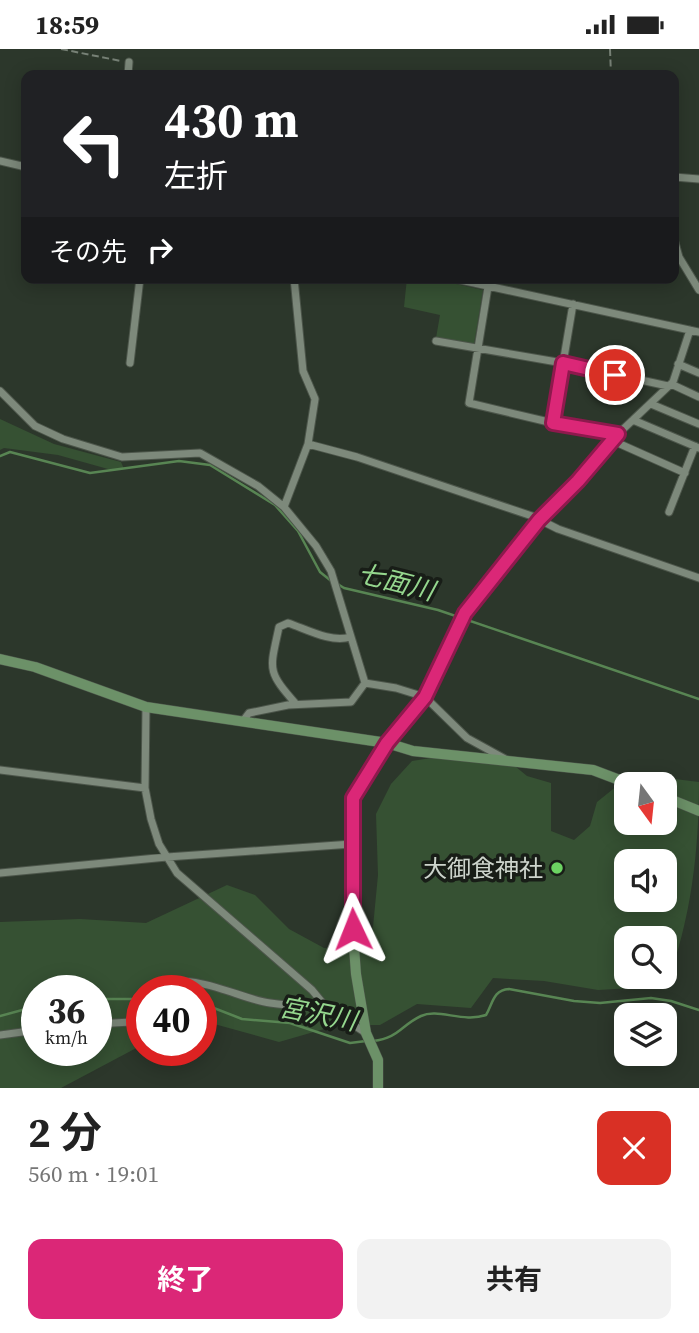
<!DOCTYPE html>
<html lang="ja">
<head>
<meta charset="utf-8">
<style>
  :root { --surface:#fff; --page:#f2f2f2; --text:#222; --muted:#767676; --accent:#db2777 }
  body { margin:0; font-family:"Source Serif 4","Noto Sans JP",serif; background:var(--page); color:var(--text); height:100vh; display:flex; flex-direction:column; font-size:26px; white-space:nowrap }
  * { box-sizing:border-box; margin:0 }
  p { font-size:23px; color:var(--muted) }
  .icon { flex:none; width:38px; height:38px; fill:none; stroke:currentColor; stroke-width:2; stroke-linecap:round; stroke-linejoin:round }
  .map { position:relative; height:1039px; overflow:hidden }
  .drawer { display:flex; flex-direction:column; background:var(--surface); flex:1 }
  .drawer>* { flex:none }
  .guide { position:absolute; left:21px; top:21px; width:658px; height:214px; border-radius:14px; box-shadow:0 4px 18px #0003; background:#202124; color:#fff; overflow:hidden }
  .needle { width:46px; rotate:165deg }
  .fabs { position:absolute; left:614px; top:723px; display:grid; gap:14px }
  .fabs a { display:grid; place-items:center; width:63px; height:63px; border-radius:14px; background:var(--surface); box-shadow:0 4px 18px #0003; font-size:35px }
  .speed { position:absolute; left:21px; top:926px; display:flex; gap:14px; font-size:35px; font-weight:700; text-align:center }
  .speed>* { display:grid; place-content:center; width:91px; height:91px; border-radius:50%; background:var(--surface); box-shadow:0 4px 18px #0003; line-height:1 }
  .speed small { font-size:18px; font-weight:400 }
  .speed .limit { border:10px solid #d22; background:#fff; color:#111 }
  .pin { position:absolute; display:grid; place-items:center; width:60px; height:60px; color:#fff; margin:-30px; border:4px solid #fff; border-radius:50%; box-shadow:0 2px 7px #0007 }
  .me { position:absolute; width:77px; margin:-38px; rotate:358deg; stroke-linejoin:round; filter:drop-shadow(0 0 5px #0008) }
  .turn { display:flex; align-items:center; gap:24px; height:147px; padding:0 28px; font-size:32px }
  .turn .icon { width:91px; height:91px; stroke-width:2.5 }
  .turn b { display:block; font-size:49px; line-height:60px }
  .then { display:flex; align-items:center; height:66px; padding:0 28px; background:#0003; gap:14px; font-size:26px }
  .round { display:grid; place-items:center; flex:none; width:74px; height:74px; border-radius:14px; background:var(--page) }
  .head { display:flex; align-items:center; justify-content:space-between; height:119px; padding:0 28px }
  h1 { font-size:42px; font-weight:700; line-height:52px }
  .button { display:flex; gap:14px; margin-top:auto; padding:14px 28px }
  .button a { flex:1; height:80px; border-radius:14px; background:var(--accent); color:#fff; font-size:28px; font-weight:700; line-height:80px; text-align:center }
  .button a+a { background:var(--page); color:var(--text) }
  .status { display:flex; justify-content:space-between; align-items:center; height:49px; padding:0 35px; background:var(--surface); direction:ltr }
  .status svg { height:19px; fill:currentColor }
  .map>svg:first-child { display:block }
  .green { fill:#365133; fill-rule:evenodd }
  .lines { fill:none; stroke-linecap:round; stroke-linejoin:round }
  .stream { stroke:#588553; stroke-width:2.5 }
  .street-casing { stroke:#4c554a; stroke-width:9 }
  .secondary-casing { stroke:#4c554a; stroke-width:11 }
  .path { stroke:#778176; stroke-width:2; stroke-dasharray:7 3.5; stroke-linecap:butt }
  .street { stroke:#7d897b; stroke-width:7 }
  .secondary { stroke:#6c9168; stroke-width:10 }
  .route-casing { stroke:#8e194d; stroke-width:18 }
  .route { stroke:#db2777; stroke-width:12 }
  .poi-dot { fill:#6cd362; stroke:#181d17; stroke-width:2.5 }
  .labels { text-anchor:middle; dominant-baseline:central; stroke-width:7; stroke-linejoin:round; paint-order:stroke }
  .poi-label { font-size:24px; fill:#cdd4cc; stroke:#181d17; text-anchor:end }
  .water-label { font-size:26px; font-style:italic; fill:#95d78e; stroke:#181d17 }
</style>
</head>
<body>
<div class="status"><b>18:59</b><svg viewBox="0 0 49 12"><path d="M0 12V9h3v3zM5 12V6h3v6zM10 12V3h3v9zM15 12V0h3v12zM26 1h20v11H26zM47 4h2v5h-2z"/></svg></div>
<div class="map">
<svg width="699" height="1039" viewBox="0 0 699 1039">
  <rect width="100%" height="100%" fill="#2c372b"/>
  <path class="green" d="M407 229H430L483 241 474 295 436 289 440 266 404 258Z
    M0 370 54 395 121 413 124 420H108L58 406 4 399 0 401Z
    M456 705 510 713 527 727 551 734V782L574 791 590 777 597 753 628 728H659L699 733C699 802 691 871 666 937L598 941 544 932 493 929 471 959 417 955 380 976H338L279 993 207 973 201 975V942H142V996L61 1039H0V873L80 870 146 874 227 836 255 846 289 880 324 899 352 900 373 878 378 826 376 765 391 735 412 712ZM626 735H665V774H626ZM626 812H665V850H626ZM626 889H665V928H626ZM37 942H96V1001H37Z"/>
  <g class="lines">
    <path class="stream" d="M0 407 10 403 90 424 179 412 210 416 275 456 298 482 320 523 330 531
      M336 534 344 539 438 561 699 650
      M96 950H142
      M201 954 242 970 290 974 350 994 366 992
      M0 967 37 957
      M373 992C399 989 401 976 421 967 438 959 463 974 486 966 493 954 493 941 509 940L574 952 600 954 651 949 671 952 699 961"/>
    <defs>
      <path id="street" d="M128 26 129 13
        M0 112 26 118
        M674 128 699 130
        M674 190 679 208 699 241
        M451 229 699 283
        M488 238 469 354 553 374 618 385 620 395 685 424
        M436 292 563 314 668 337
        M130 314 140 229
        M678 315 699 324
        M671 335 699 348
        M0 342 35 377 63 390 122 408 200 404 258 437 284 458 316 497 331 522 365 634 396 639 425 648 467 689 507 711
        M651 355 699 375
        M633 371 699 399
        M553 374 573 255
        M308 395 357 408 532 467 558 480 699 529
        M284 458 308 395 315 350 303 322 294 229
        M669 463 695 397
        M296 655C266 621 270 621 279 578L288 574C306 580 331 594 350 588
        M146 658 145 739 151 770 159 795 177 824 312 941 326 958 366 984
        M243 672 249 664 288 656 351 653 365 634
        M387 694 425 648 465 564 539 471 618 385 673 333 690 281
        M0 721 145 739
        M0 824 167 808 352 795
        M153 942C183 916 238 950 270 954 288 957 307 957 326 958
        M96 975 131 973 142 960
        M0 986 37 981"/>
      <path id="secondary" d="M0 610 35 618 146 658 387 694 413 702 593 721 630 735
        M665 748 699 762
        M378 1039V1011L366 984 356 925 351 857 353 749 387 694"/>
    </defs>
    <use href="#street" class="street-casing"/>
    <use href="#secondary" class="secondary-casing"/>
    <path class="path" d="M61 0 121 12
      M610 0 611 26"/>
    <use href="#street" class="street"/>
    <use href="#secondary" class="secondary"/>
  </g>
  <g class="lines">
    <defs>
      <path id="route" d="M353 880V749L387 694 425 648 465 564 539 471 578 432 618 385 553 374 563 314 615 326"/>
    </defs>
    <use href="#route" class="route-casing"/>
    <use href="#route" class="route"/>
  </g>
  <circle class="poi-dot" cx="557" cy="819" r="7"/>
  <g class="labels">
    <g class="poi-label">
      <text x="543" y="819">大御食神社</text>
    </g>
    <g class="water-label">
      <text transform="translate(396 533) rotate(14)">七面川</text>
      <text transform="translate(318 965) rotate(11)">宮沢川</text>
    </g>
  </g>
</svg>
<div class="fabs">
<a><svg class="needle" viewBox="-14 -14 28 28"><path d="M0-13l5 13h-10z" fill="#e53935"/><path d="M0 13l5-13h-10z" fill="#767676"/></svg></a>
<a><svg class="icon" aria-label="sound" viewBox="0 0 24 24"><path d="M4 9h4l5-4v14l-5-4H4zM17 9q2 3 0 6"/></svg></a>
<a><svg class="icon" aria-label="search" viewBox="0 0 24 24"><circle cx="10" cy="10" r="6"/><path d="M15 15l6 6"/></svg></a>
<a><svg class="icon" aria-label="layers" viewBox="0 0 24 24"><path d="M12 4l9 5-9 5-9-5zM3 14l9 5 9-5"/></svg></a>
</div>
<div class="speed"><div>36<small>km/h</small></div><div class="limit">40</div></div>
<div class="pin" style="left:615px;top:326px;background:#d93025"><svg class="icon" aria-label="arrive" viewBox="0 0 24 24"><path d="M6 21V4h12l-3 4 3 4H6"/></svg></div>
<svg class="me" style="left:353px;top:880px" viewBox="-20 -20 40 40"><path d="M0-17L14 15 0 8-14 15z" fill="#db2777" stroke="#fff" stroke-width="4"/></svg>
<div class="guide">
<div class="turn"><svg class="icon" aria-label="left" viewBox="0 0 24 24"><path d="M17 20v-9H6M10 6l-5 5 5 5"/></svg><div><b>430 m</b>左折</div></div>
<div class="then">その先<svg class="icon" aria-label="right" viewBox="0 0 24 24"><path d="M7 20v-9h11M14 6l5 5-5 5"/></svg></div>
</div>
</div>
<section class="drawer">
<div class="head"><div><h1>2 分</h1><p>560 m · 19:01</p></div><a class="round" style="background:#d93025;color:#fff"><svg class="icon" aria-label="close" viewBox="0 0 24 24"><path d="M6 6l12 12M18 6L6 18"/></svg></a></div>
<div class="button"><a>終了</a><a>共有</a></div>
</section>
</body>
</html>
